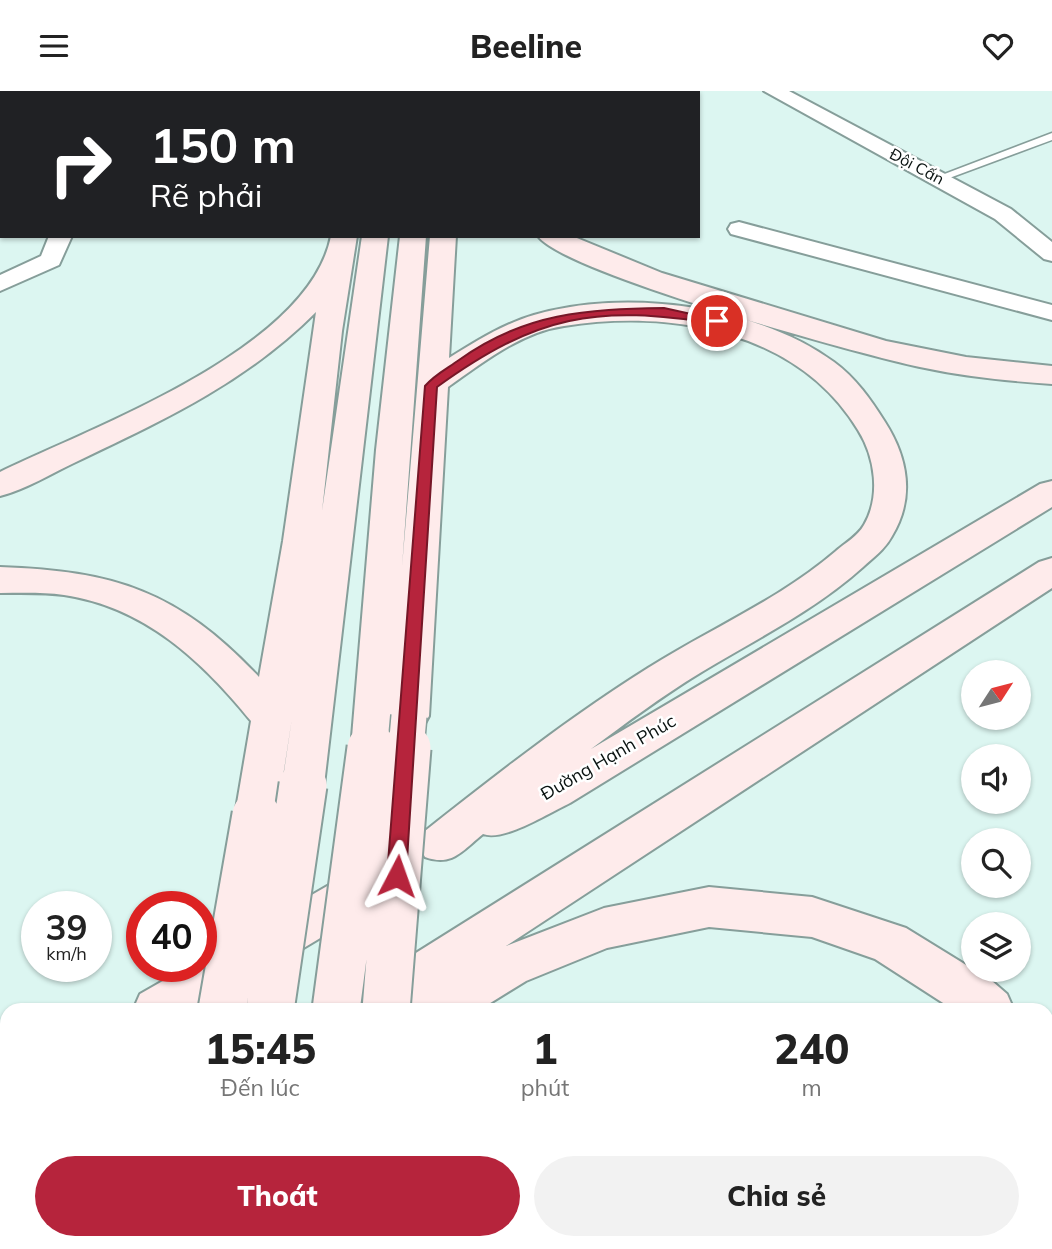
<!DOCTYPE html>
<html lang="vi">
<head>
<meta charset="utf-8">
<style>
  :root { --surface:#fff; --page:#f2f2f2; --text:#222; --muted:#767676; --accent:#b6243c }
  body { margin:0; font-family:Mulish,sans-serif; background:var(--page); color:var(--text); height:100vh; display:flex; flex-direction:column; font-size:26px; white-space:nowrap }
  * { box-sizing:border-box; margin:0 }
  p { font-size:23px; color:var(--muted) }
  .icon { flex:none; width:38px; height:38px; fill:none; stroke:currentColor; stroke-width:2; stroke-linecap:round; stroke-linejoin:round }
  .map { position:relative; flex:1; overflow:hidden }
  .sheet { position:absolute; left:0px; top:912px; width:1054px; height:247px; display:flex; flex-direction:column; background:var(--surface); border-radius:21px 21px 0 0; box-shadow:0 2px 5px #0004 }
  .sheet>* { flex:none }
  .guide { position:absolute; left:0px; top:0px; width:700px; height:147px; box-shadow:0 2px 5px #0004; background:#202124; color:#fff; overflow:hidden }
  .needle { width:46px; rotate:54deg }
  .fabs { position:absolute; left:961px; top:569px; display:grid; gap:14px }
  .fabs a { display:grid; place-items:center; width:70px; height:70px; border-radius:50%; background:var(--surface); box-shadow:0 2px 5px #0004; font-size:35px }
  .speed { position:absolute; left:21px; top:800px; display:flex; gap:14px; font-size:35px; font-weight:700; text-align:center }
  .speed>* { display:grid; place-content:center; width:91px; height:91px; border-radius:50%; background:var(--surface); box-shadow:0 2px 5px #0004; line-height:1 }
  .speed small { font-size:18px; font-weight:400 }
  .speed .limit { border:10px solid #d22; background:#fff; color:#111 }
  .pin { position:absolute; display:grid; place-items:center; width:60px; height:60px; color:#fff; margin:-30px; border:4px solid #fff; border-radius:50%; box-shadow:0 2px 7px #0007 }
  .me { position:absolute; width:77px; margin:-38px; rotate:4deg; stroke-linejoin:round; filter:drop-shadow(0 0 5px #0008) }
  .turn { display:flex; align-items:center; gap:24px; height:147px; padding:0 35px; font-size:32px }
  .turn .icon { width:91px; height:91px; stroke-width:2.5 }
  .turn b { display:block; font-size:49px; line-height:60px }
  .eta { display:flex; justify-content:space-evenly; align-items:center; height:119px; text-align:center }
  .eta b { font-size:42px; font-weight:800; line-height:49px }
  .primary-button { display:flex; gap:14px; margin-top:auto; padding:14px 35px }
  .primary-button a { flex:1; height:80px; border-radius:42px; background:var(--accent); color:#fff; font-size:28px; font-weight:800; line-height:80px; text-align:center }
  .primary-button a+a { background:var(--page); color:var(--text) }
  header { display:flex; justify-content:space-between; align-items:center; height:91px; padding:0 35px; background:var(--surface); font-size:32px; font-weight:800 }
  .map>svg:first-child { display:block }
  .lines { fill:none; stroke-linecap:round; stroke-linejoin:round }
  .lane-casing { stroke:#869e9a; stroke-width:3 }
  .street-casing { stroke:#869e9a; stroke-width:4 }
  .secondary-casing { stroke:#869e9a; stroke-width:4 }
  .lane { fill:#fff; fill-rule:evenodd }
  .street { fill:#fff; fill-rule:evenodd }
  .secondary { fill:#feebeb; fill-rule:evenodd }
  .secondary-bridge-far1-casing { stroke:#869e9a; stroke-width:38; stroke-linecap:butt }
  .secondary-bridge-casing { stroke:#869e9a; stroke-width:51; stroke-linecap:butt }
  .secondary-bridge-far1 { stroke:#feebeb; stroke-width:35 }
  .secondary-bridge { stroke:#feebeb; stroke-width:47 }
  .route { fill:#b6243c; stroke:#761727; stroke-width:2 }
  .labels { text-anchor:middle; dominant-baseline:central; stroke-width:5; stroke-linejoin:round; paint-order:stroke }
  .far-street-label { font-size:16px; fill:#091210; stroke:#fff }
  .street-label { font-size:18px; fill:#091210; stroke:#fff }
</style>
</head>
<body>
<header><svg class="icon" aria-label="menu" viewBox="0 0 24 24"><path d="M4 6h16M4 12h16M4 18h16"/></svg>Beeline<svg class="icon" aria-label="heart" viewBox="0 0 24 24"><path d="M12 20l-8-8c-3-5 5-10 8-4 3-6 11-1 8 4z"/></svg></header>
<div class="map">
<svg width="1052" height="1158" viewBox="0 0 1052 1158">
  <rect width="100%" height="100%" fill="#dcf6f1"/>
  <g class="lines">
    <defs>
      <path id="lane" d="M1052 42V49L944 89 934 87Z"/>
      <path id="street" d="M0 0H16L17 2H2V7Z
        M152 0H175L151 2Z
        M577 0H600L576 2Z
        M764 0H789L1011 118 1052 151V170L1044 168 995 128Z
        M739 131 1052 214V229L731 143 728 138 731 133Z
        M49 145H72L59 174 0 200V184L41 165Z"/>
      <path id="secondary" d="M354 0H376L353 2Z
        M381 0H403V2H381Z
        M415 0H437V2H415Z
        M331 145H357L342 240 322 420 362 145H388L324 694 318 706 303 711 288 706 282 694 292 627 277 724 271 736 256 742 241 736 235 724 251 630C202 570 145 516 64 504 43 501 21 502 0 502V476C115 480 178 500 259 586L283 450 316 221C246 291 166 328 78 370 52 382 27 398 0 405V381C95 335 309 258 331 145Z
        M400 145H426L402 476 430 145H456L449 267C476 250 503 233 534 224 625 197 756 214 834 271 856 287 871 309 885 331 908 367 915 407 892 445 885 458 874 466 863 476 814 520 756 548 700 582 662 605 626 632 591 658L1040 393 1052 390V416L570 712C549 722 503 751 483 743 462 760 452 776 425 766L418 753 425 740C497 683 570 626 648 577 711 537 779 509 836 460 845 452 858 445 864 434 881 405 875 366 858 339 798 240 672 218 564 235 521 241 482 272 448 296L429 625 423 636 409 640 393 632 392 646 386 657 372 662 358 657 352 646 376 359Z
        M538 145H572L662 182 886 250 966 266 1052 275V293C1009 290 967 286 925 277 868 266 562 181 538 145Z
        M1052 467V497L506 855 604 817 709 796 812 806 906 837 992 890 1007 903 1014 919H954L875 868 812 846 709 836 607 857 526 890 479 919H412L414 915 409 919H346L352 902 1039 471Z
        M371 774 387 779 393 793 387 807 200 919H133L140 903 189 875H201V868L355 779Z
        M1046 946 1052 948V998L1046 995Z
        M7 968V1063L0 1065V971Z
        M15 1152H76L74 1158H12Z
        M154 1152H262L261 1158H153Z
        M278 1152H332L331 1158H277Z
        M341 1152H395L394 1158H340Z"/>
    </defs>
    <use href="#lane" class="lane-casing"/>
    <use href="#street" class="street-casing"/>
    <use href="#secondary" class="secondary-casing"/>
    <use href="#lane" class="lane"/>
    <use href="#street" class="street"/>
    <use href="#secondary" class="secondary"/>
    <defs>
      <path id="secondary-bridge-far1" d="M370 658 372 646
        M406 658 409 625"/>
      <path id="secondary-bridge" d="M222 919 256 724
        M270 919 303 694
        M336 919 371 657
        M386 919 407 657"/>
    </defs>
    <use href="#secondary-bridge-far1" class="secondary-bridge-far1-casing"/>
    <use href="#secondary-bridge" class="secondary-bridge-casing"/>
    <use href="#secondary-bridge-far1" class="secondary-bridge-far1"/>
    <use href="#secondary-bridge" class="secondary-bridge"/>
  </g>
  <path class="route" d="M664 217 723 230 717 233C596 213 537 224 437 296L406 785 403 791H390L387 785 425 295C434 284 448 277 459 269 524 222 587 218 664 217Z"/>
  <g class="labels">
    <g class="far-street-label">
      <text transform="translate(917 75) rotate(28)">Đội Cấn</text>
    </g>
    <g class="street-label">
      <text transform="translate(608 666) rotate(-30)">Đường Hạnh Phúc</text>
    </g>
  </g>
</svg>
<div class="fabs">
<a><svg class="needle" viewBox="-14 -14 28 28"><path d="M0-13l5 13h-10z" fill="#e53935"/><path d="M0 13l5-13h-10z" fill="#767676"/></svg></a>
<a><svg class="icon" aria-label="sound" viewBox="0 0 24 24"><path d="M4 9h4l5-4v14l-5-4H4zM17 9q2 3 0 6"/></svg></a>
<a><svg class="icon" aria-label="search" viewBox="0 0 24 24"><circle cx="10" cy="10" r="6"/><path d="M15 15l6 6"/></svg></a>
<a><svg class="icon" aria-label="layers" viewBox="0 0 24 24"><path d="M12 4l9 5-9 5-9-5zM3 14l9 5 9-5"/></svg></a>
</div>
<div class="speed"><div>39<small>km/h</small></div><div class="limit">40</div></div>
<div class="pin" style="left:717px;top:230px;background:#d93025"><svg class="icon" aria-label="arrive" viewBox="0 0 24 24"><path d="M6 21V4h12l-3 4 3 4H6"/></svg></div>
<svg class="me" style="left:397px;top:785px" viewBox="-20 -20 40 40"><path d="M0-17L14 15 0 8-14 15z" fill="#b6243c" stroke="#fff" stroke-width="4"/></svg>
<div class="guide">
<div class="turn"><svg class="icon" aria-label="right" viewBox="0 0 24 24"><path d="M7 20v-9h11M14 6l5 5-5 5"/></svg><div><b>150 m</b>Rẽ phải</div></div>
</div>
<section class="sheet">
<div class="eta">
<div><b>15:45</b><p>Đến lúc</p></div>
<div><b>1</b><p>phút</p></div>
<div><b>240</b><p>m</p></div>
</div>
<div class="primary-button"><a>Thoát</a><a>Chia sẻ</a></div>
</section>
</div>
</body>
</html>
